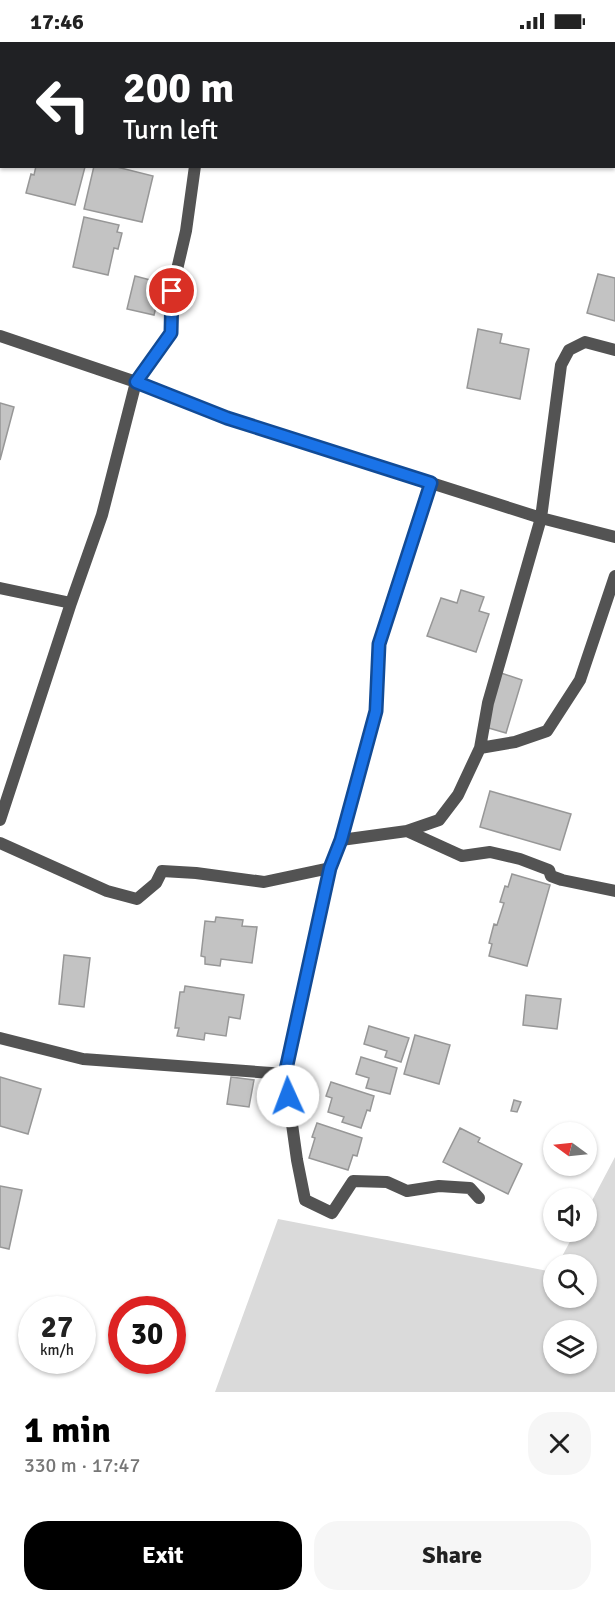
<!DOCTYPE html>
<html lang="en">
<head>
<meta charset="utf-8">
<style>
  :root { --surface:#fff; --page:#f6f6f6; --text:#222; --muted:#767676; --accent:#000 }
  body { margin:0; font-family:Signika,sans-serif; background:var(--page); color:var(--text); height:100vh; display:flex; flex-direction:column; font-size:22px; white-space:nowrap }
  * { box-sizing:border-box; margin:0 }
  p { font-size:20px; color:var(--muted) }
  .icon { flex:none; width:33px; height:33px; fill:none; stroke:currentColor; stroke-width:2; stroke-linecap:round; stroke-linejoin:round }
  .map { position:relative; height:1350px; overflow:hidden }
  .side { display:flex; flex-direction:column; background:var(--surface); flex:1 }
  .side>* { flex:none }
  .top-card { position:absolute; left:0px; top:0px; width:615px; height:126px; box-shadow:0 2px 4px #0004; background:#202124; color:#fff; overflow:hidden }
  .needle { width:39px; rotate:285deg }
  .fabs { position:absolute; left:543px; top:1080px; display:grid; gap:12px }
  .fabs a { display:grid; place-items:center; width:54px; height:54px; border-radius:50%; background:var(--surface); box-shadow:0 2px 4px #0004; font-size:30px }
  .speed { position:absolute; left:18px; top:1254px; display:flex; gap:12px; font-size:30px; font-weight:700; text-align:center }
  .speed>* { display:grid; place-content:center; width:78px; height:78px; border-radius:50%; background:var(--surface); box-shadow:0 2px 4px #0004; line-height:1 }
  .speed small { font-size:15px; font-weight:400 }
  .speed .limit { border:9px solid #d22; background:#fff; color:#111 }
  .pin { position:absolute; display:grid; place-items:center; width:51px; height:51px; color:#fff; margin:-26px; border:3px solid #fff; border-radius:50%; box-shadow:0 2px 6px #0007 }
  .me { position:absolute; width:66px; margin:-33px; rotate:358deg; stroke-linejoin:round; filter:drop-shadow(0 0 4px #0008) }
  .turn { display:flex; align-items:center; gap:21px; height:126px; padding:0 24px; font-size:27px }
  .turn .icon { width:78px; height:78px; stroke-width:2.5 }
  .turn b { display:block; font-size:42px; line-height:51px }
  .round { display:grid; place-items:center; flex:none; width:63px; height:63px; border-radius:24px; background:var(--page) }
  .head { display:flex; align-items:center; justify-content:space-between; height:102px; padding:0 24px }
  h1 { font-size:36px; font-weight:800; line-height:45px; color:var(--accent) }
  .primary-button { display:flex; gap:12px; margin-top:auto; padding:12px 24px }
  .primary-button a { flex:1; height:69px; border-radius:24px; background:var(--accent); color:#fff; font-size:24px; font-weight:800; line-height:69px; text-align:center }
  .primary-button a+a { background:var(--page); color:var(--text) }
  .status { display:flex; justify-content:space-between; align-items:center; height:42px; padding:0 30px; background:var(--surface); direction:ltr }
  .status svg { height:16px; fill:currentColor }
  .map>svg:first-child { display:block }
  .green { fill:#dadada; fill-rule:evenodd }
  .building { fill:#c3c3c3; stroke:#979797; stroke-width:1.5 }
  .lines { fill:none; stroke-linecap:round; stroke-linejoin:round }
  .minor { stroke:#535353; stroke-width:12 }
  .route-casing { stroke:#114b97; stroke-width:15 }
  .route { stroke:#1a73e8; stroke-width:10 }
</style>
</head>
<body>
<div class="status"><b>17:46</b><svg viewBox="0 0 49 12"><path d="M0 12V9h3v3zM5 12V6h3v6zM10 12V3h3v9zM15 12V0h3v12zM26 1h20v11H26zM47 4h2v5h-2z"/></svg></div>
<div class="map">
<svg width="615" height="1350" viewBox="0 0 615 1350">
  <rect width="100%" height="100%" fill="#fff"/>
  <path class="green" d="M615 1115V1350H215L278 1177 553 1230 554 1256H586V1222H558L575 1190H586L587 1168ZM554 1288H586V1322H554Z"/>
  <path class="building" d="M36 124 85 125 75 163 26 151 31 132 34 133Z
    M94 124H113L153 134 142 180 84 167Z
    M84 175 119 183 117 190 122 191 118 207 114 206 108 233 73 225Z
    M598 232 615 236V279L587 271Z
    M135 234 162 241 154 273 127 267Z
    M478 287 502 292 500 301 529 307 520 357 467 346Z
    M0 361 14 365 0 418Z
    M461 548 484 555 479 569 489 572 476 610 427 594 441 556 457 561Z
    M501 631 522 638 506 691 485 685Z
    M490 749 571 772 560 808 480 785Z
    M512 832 550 843 527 924 489 914 492 902 489 901 494 882 497 883 504 861 500 860 505 844 508 845Z
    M216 875 243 878 242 884 257 885 252 921 221 917 220 924 205 922V915L201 914 205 879 215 880Z
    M64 913 90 916 84 965 59 962Z
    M185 944 244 953 240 977 229 975 226 994 205 991 204 998 177 994 179 986H175L180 950H184Z
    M526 953 561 957 557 987 523 983Z
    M369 984 409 996 401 1020 385 1015 387 1009 364 1002Z
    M415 993 450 1003 439 1042 404 1032Z
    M361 1015 397 1026 390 1052 366 1046 369 1036 356 1032Z
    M0 1035 41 1047 28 1092 0 1084Z
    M231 1035 254 1038 249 1065 227 1062Z
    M331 1040 374 1054 370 1069 367 1068 361 1086 342 1080 344 1075 328 1070 332 1056 326 1054Z
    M514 1058 521 1060 517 1070 511 1069Z
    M317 1081 362 1096 357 1114 353 1113 348 1128 309 1116 315 1096 312 1095Z
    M460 1086 480 1096 478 1100 522 1122 508 1152 443 1120Z
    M0 1144 22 1148 9 1207 0 1205Z"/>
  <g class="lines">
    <path class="minor" d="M0 16V21
      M0 294 136 340 227 376 541 476 615 495
      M431 441 379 601 376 669 341 798 330 826 285 1032 297 1118 305 1158 332 1171 353 1139 387 1140 407 1149 439 1144 470 1146 479 1156
      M0 546 71 561
      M480 706 515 700 547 689 580 638 615 534
      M0 778 71 561 102 473 136 340 171 291 172 249 186 189 195 124
      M407 789 439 778 458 753 480 706 488 661 541 476 561 323 569 308 585 300 615 308
      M341 798 407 789 462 814 490 810 520 817 549 828 551 834 562 838 615 849
      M0 801 107 849 137 857 156 841 162 829 196 831 264 840 330 826
      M0 996 83 1017 285 1032"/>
  </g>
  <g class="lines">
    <defs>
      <path id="route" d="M172 249 171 291 136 340 227 376 431 441 379 602 376 669 341 798 330 826 285 1032 288 1054"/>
    </defs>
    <use href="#route" class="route-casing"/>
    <use href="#route" class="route"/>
  </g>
</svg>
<div class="fabs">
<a><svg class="needle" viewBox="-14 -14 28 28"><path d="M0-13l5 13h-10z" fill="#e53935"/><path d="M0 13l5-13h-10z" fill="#767676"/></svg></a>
<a><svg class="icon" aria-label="sound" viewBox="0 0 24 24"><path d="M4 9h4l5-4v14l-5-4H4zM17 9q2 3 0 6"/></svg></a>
<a><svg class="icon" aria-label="search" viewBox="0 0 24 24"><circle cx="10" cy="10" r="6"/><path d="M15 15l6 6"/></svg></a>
<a><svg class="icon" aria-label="layers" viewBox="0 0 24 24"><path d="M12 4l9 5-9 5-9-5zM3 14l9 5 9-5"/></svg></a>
</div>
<div class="speed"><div>27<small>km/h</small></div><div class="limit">30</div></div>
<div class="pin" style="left:172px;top:249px;background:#d93025"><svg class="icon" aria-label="arrive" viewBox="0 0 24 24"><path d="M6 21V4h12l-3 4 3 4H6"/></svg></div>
<svg class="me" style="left:288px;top:1054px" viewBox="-20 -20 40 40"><circle r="19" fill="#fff"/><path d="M0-13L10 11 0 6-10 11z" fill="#1a73e8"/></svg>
<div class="top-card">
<div class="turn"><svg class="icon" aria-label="left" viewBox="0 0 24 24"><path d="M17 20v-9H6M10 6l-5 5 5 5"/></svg><div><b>200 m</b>Turn left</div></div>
</div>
</div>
<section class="side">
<div class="head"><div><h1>1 min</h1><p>330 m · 17:47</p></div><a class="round"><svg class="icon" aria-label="close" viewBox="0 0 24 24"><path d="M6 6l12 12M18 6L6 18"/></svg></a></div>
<div class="primary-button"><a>Exit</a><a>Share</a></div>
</section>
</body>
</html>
